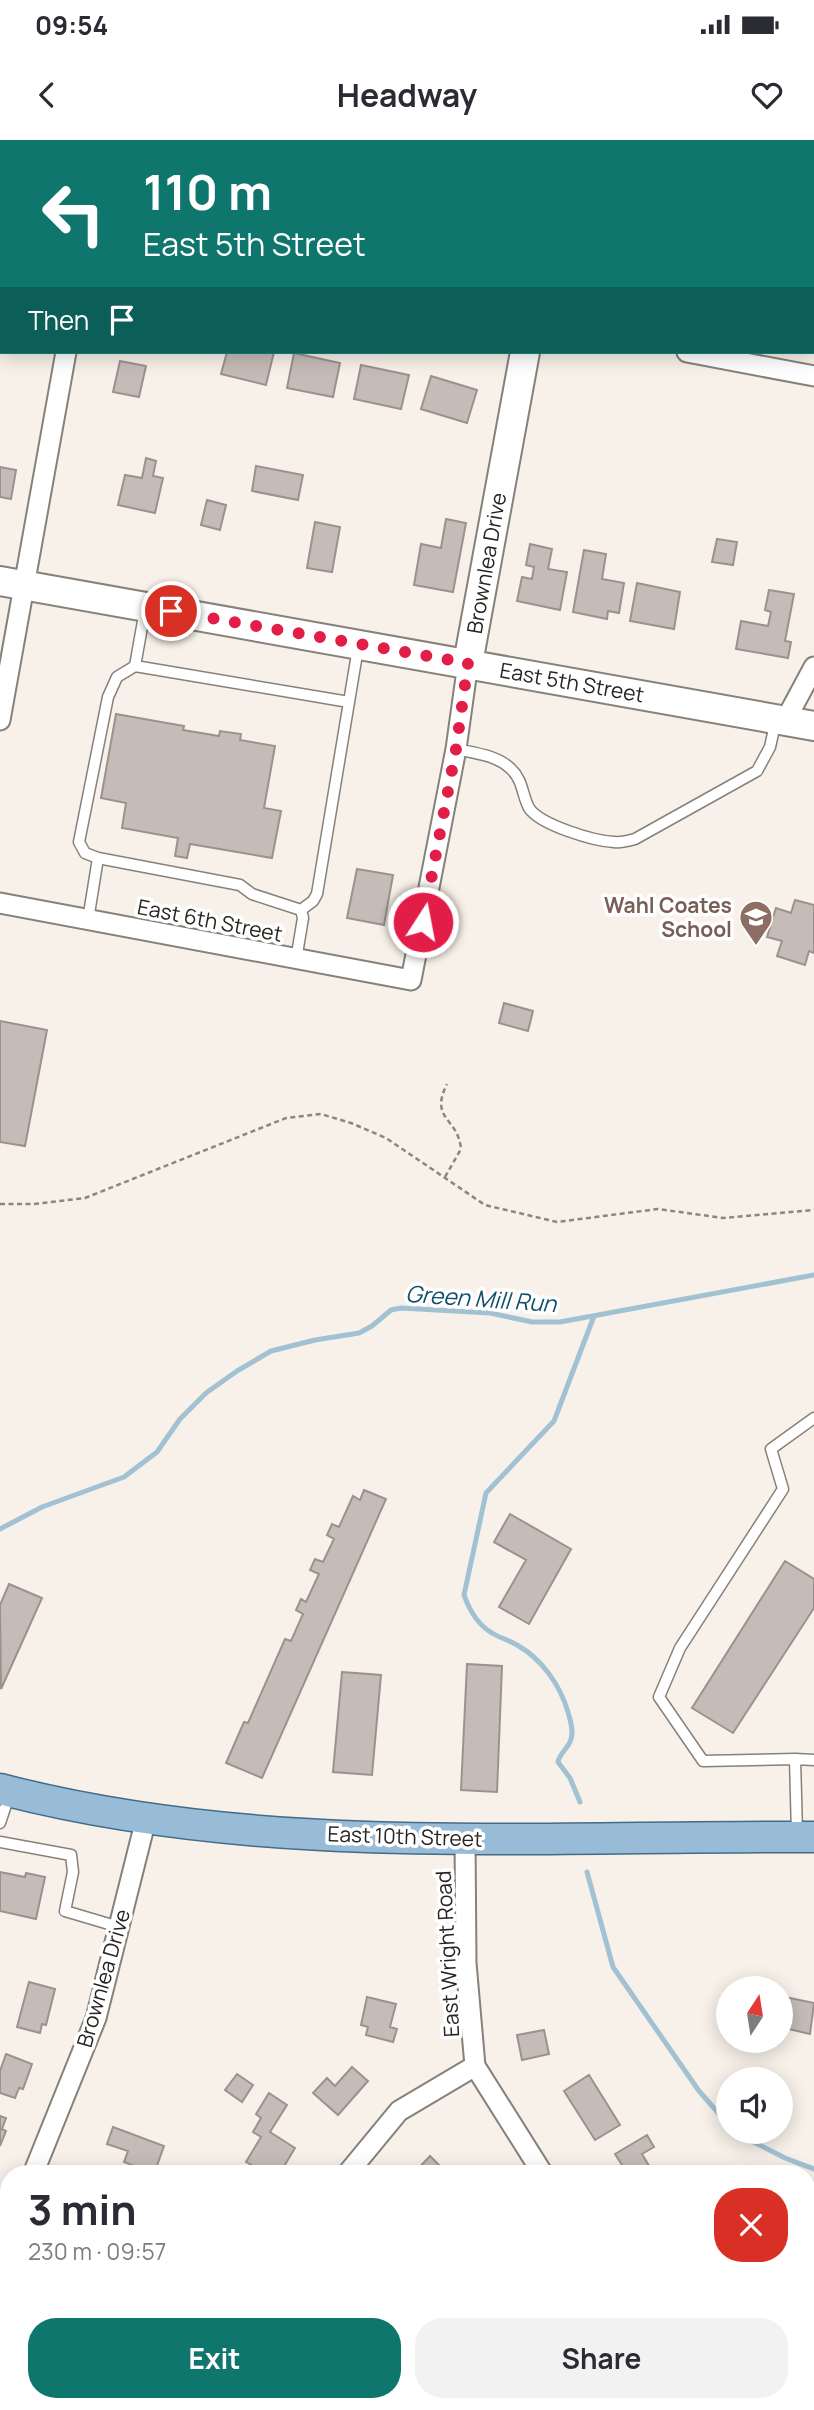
<!DOCTYPE html>
<html lang="en">
<head>
<meta charset="utf-8">
<style>
  :root { --surface:#fff; --page:#f2f2f3; --text:#2b2b33; --muted:#7c7c81; --accent:#0f766e }
  body { margin:0; font-family:Manrope,sans-serif; background:var(--page); color:var(--text); height:100vh; display:flex; flex-direction:column; font-size:26px; white-space:nowrap }
  * { box-sizing:border-box; margin:0 }
  p { font-size:23px; color:var(--muted) }
  .icon { flex:none; width:38px; height:38px; fill:none; stroke:currentColor; stroke-width:2; stroke-linecap:round; stroke-linejoin:round }
  .map { position:relative; flex:1; overflow:hidden }
  .panel { position:absolute; left:0px; top:2025px; width:816px; height:247px; display:flex; flex-direction:column; background:var(--surface); border-radius:28px 28px 0 0; box-shadow:0 4px 18px #0003 }
  .panel>* { flex:none }
  .banner { position:absolute; left:0px; top:0px; width:816px; height:214px; box-shadow:0 4px 18px #0003; background:#0f766e; color:#fff; overflow:hidden }
  .needle { width:46px; rotate:12deg }
  .controls { position:absolute; left:716px; top:1836px; display:grid; gap:14px }
  .controls a { display:grid; place-items:center; width:77px; height:77px; border-radius:50%; background:var(--surface); box-shadow:0 4px 18px #0003; font-size:35px }
  .pin { position:absolute; display:grid; place-items:center; width:60px; height:60px; color:#fff; margin:-30px; border:4px solid #fff; border-radius:50%; box-shadow:0 2px 7px #0007 }
  .me { position:absolute; width:77px; margin:-38px; rotate:11deg; stroke-linejoin:round; filter:drop-shadow(0 0 5px #0008) }
  .turn { display:flex; align-items:center; gap:24px; height:147px; padding:0 28px; font-size:32px }
  .turn .icon { width:91px; height:91px; stroke-width:2.5 }
  .turn b { display:block; font-size:49px; line-height:60px }
  .then { display:flex; align-items:center; height:66px; padding:0 28px; background:#0003; gap:14px; font-size:26px }
  .round { display:grid; place-items:center; flex:none; width:74px; height:74px; border-radius:28px; background:var(--page) }
  .headline { display:flex; align-items:center; justify-content:space-between; height:119px; padding:0 28px }
  h1 { font-size:42px; font-weight:700; line-height:52px }
  .primary-button { display:flex; gap:14px; margin-top:auto; padding:14px 28px }
  .primary-button a { flex:1; height:80px; border-radius:28px; background:var(--accent); color:#fff; font-size:28px; font-weight:700; line-height:80px; text-align:center }
  .primary-button a+a { background:var(--page); color:var(--text) }
  .status { display:flex; justify-content:space-between; align-items:center; height:49px; padding:0 35px; background:var(--surface); direction:ltr }
  .status svg { height:19px; fill:currentColor }
  header { display:flex; justify-content:space-between; align-items:center; height:91px; padding:0 28px; background:var(--surface); font-size:32px; font-weight:700 }
  .map>svg:first-child { display:block }
  .lines { fill:none; stroke-linecap:round; stroke-linejoin:round }
  .stream { stroke:#a2c2d4; stroke-width:5 }
  .building { fill:#c5bcb7; stroke:#9b928e; stroke-width:2 }
  .lane-casing { stroke:#868179; stroke-width:13 }
  .street-casing { stroke:#868179; stroke-width:23 }
  .secondary-casing { stroke:#868179; stroke-width:32 }
  .primary-casing { stroke:#446b87; stroke-width:33 }
  .path { stroke:#8a8681; stroke-width:2.5; stroke-dasharray:5 3.5; stroke-linecap:butt }
  .lane { stroke:#fff; stroke-width:10 }
  .street { stroke:#fff; stroke-width:19 }
  .secondary { stroke:#fff; stroke-width:28 }
  .primary { stroke:#98bcd8; stroke-width:30 }
  .route { stroke:#e11d48; stroke-width:12; stroke-dasharray:0 21.6 }
  .labels { text-anchor:middle; dominant-baseline:central; stroke-width:7; stroke-linejoin:round; paint-order:stroke }
  .street-label { font-size:21px; fill:#272522; stroke:#fff }
  .education-label { font-size:21px; font-weight:bold; fill:#785e54; stroke:#fff; text-anchor:end }
  .water-label { font-size:23px; font-style:italic; fill:#124f69; stroke:#fff }
</style>
</head>
<body>
<div class="status"><b>09:54</b><svg viewBox="0 0 49 12"><path d="M0 12V9h3v3zM5 12V6h3v6zM10 12V3h3v9zM15 12V0h3v12zM26 1h20v11H26zM47 4h2v5h-2z"/></svg></div>
<header><svg class="icon" aria-label="back" viewBox="0 0 24 24"><path d="M15 5l-7 7 7 7"/></svg>Headway<svg class="icon" aria-label="heart" viewBox="0 0 24 24"><path d="M12 20l-8-8c-3-5 5-10 8-4 3-6 11-1 8 4z"/></svg></header>
<div class="map">
<svg width="814" height="2270" viewBox="0 0 814 2270">
  <rect width="100%" height="100%" fill="#f7f1e9"/>
  <g class="lines">
    <path class="stream" d="M0 1389 42 1367 124 1337 157 1312 180 1279 206 1253 237 1231 271 1211 315 1200 359 1193 372 1186 391 1170 401 1168 490 1173 532 1182H560L814 1135
      M580 1662 570 1638 558 1622C560 1612 569 1608 571 1599 574 1590 570 1580 568 1572 560 1545 542 1519 517 1505 509 1500 500 1498 492 1493 478 1485 469 1469 464 1455L486 1353 554 1281 594 1176
      M587 1732 613 1827 699 1951 728 1984
      M734 1992 785 2018 814 2029"/>
  </g>
  <path class="building" d="M227 212H274L266 245 221 234Z
    M294 213 340 223 333 257 287 248Z
    M120 221 146 226 139 257 113 252Z
    M361 225 409 235 401 269 354 259Z
    M431 236 477 250 467 283 421 269Z
    M146 318 156 321 153 336 163 338 155 373 118 365 125 335 142 338Z
    M256 326 303 335 298 360 252 351Z
    M0 327 16 330 11 359 0 357Z
    M207 360 226 365 220 390 201 385Z
    M446 379 466 383 453 452 414 445 421 404 441 408Z
    M315 382 340 387 332 432 307 428Z
    M717 399 737 402 733 425 712 422Z
    M530 404 552 409 548 429 567 432 560 470 517 461 522 437 532 439 534 427 526 425Z
    M584 410 606 414 602 439 624 443 619 473 608 471 607 479 573 472Z
    M637 443 680 452 674 489 630 481Z
    M769 450 794 454 785 501 791 502 788 518 736 509 741 481 768 486 771 472 765 470Z
    M116 574 184 586 183 590 219 596 220 591 241 594 240 600 275 606 264 668 281 671 272 718 190 704 187 718 175 716 178 698 122 688 126 663 101 658Z
    M357 729 393 735 384 785 347 778Z
    M795 760 814 765V813L809 811 805 825 777 816 782 801 767 797 776 768 791 773Z
    M504 863 533 871 528 891 499 883Z
    M0 881 47 890 25 1006 0 1002Z
    M364 1350 386 1359 262 1638 226 1623 244 1582 248 1583 285 1499 291 1501 303 1474 296 1470 301 1459 306 1462 319 1434 310 1430 315 1419 323 1422 334 1399 327 1395 332 1384 339 1387 353 1356 360 1360Z
    M510 1374 571 1409 529 1484 499 1467 526 1420 494 1402Z
    M785 1421 814 1439V1468L733 1593 692 1568Z
    M9 1444 42 1458 1 1549 0 1465Z
    M467 1524 502 1526 497 1652 461 1650Z
    M342 1532 381 1535 372 1635 333 1632Z
    M0 1732 25 1737 26 1733 45 1737 36 1779 0 1771Z
    M29 1842 55 1849 46 1885 42 1884 40 1893 17 1887Z
    M780 1856 814 1863 810 1894 780 1887Z
    M367 1857 396 1864 390 1887 397 1889 393 1902 366 1895 368 1887 361 1885Z
    M544 1890 549 1914 522 1920 517 1895Z
    M6 1914 32 1924 23 1949 19 1948 15 1958 0 1953V1931Z
    M352 1927 368 1941 338 1975 313 1953 327 1938 335 1946Z
    M237 1934 253 1945 242 1962 225 1950Z
    M589 1935 620 1985 595 2000 564 1951Z
    M269 1953 287 1965 270 1992 295 2008 283 2028 279 2026 274 2034H252L255 2027 246 2022 261 1997 253 1992 261 1978 256 1974Z
    M0 1976 6 1978 2 1989 6 1991 0 2006Z
    M113 1987 164 2006 154 2034 129 2031 132 2025 124 2022 128 2011 107 2004Z
    M647 1995 654 2007 642 2014 654 2034H624L622 2030 624 2028 615 2014Z
    M430 2016 448 2034H413Z
    M147 2263H178L187 2266 186 2270H144Z
    M583 2263H611L612 2270H570L584 2267Z
    M713 2263H743L744 2266 730 2270H715Z"/>
  <g class="lines">
    <defs>
      <path id="lane" d="M135 526 349 562
        M456 609C474 613 497 615 511 629 523 640 522 655 529 668 540 685 594 701 614 702 621 703 628 701 635 699L757 631 770 607 776 580
        M98 718 240 745 252 754 301 770 303 778 296 820
        M301 770 313 761 317 754 358 508
        M88 780 98 718 85 713 79 702 108 557 117 537 135 526 145 470
        M795 1619 814 1620
        M0 1683 9 1656
        M797 1693 795 1619 703 1621 659 1557 680 1508 783 1349 771 1309 814 1278
        M0 1702 71 1715 73 1732 65 1771 119 1787"/>
      <path id="street" d="M453 0 461 2
        M507 2V0
        M0 87H2
        M687 212 814 236
        M0 580 66 212
        M785 581 814 527
        M0 763 411 840 456 609 468 523
        M465 1700 466 1823 475 1926 543 2034
        M33 2034 96 1878 146 1679
        M347 2034 399 1971 475 1926
        M0 2117 9 2095
        M654 2263 656 2270
        M236 2270 239 2263"/>
      <path id="secondary" d="M561 2V0
        M0 441 814 586
        M468 523 525 212"/>
      <path id="primary" d="M0 1649C265 1718 543 1695 814 1697"/>
    </defs>
    <use href="#lane" class="lane-casing"/>
    <use href="#street" class="street-casing"/>
    <use href="#secondary" class="secondary-casing"/>
    <use href="#primary" class="primary-casing"/>
    <path class="path" d="M445 1037 461 1009C458 977 429 980 447 944
      M0 1064H34L85 1058 286 978 321 974 351 983 386 998 485 1065 557 1082 658 1069 723 1078 814 1070"/>
    <use href="#lane" class="lane"/>
    <use href="#street" class="street"/>
    <use href="#secondary" class="secondary"/>
    <use href="#primary" class="primary"/>
  </g>
  <g class="lines">
    <path class="route" d="M171 471 468 523 456 609 423 782"/>
  </g>
  <defs>
    <symbol id="school-pin" viewBox="-11 -11 22 30"><path d="M0 17L-7.5 6A9.5 9.5 0 1 1 7.5 6Z" fill="#8d6e63" stroke="#fff"/><path d="M0-5L7-2L0 1L-7-2ZM-4 1L0 2.5L4 1V4Q0 6-4 4Z" fill="#fff"/></symbol>
  </defs>
  <g fill-rule="evenodd">
    <use href="#school-pin" x="737" y="758" width="38" height="52"/>
  </g>
  <g class="labels">
    <g class="street-label">
      <text transform="translate(486 423) rotate(-80)">Brownlea Drive</text>
      <text transform="translate(572 542) rotate(10)">East 5th Street</text>
      <text transform="translate(210 780) rotate(11)">East 6th Street</text>
      <text transform="translate(405 1696) rotate(2)">East 10th Street</text>
      <text transform="translate(447 1814) rotate(-93)">East Wright Road</text>
      <text transform="translate(103 1838) rotate(-74)">Brownlea Drive</text>
    </g>
    <g class="education-label">
      <text x="732" y="765">Wahl Coates<tspan x="732" dy="24">School</tspan></text>
    </g>
    <g class="water-label">
      <text transform="translate(481 1158) rotate(4)">Green Mill Run</text>
    </g>
  </g>
</svg>
<div class="controls">
<a><svg class="needle" viewBox="-14 -14 28 28"><path d="M0-13l5 13h-10z" fill="#e53935"/><path d="M0 13l5-13h-10z" fill="#7c7c81"/></svg></a>
<a><svg class="icon" aria-label="sound" viewBox="0 0 24 24"><path d="M4 9h4l5-4v14l-5-4H4zM17 9q2 3 0 6"/></svg></a>
</div>
<div class="pin" style="left:171px;top:471px;background:#d93025"><svg class="icon" aria-label="arrive" viewBox="0 0 24 24"><path d="M6 21V4h12l-3 4 3 4H6"/></svg></div>
<svg class="me" style="left:423px;top:782px" viewBox="-20 -20 40 40"><circle r="17" fill="#e11d48" stroke="#fff" stroke-width="3"/><path d="M0-11L8 9 0 5-8 9z" fill="#fff"/></svg>
<div class="banner">
<div class="turn"><svg class="icon" aria-label="left" viewBox="0 0 24 24"><path d="M17 20v-9H6M10 6l-5 5 5 5"/></svg><div><b>110 m</b>East 5th Street</div></div>
<div class="then">Then<svg class="icon" aria-label="arrive" viewBox="0 0 24 24"><path d="M6 21V4h12l-3 4 3 4H6"/></svg></div>
</div>
<section class="panel">
<div class="headline"><div><h1>3 min</h1><p>230 m · 09:57</p></div><a class="round" style="background:#d93025;color:#fff"><svg class="icon" aria-label="close" viewBox="0 0 24 24"><path d="M6 6l12 12M18 6L6 18"/></svg></a></div>
<div class="primary-button"><a>Exit</a><a>Share</a></div>
</section>
</div>
</body>
</html>
